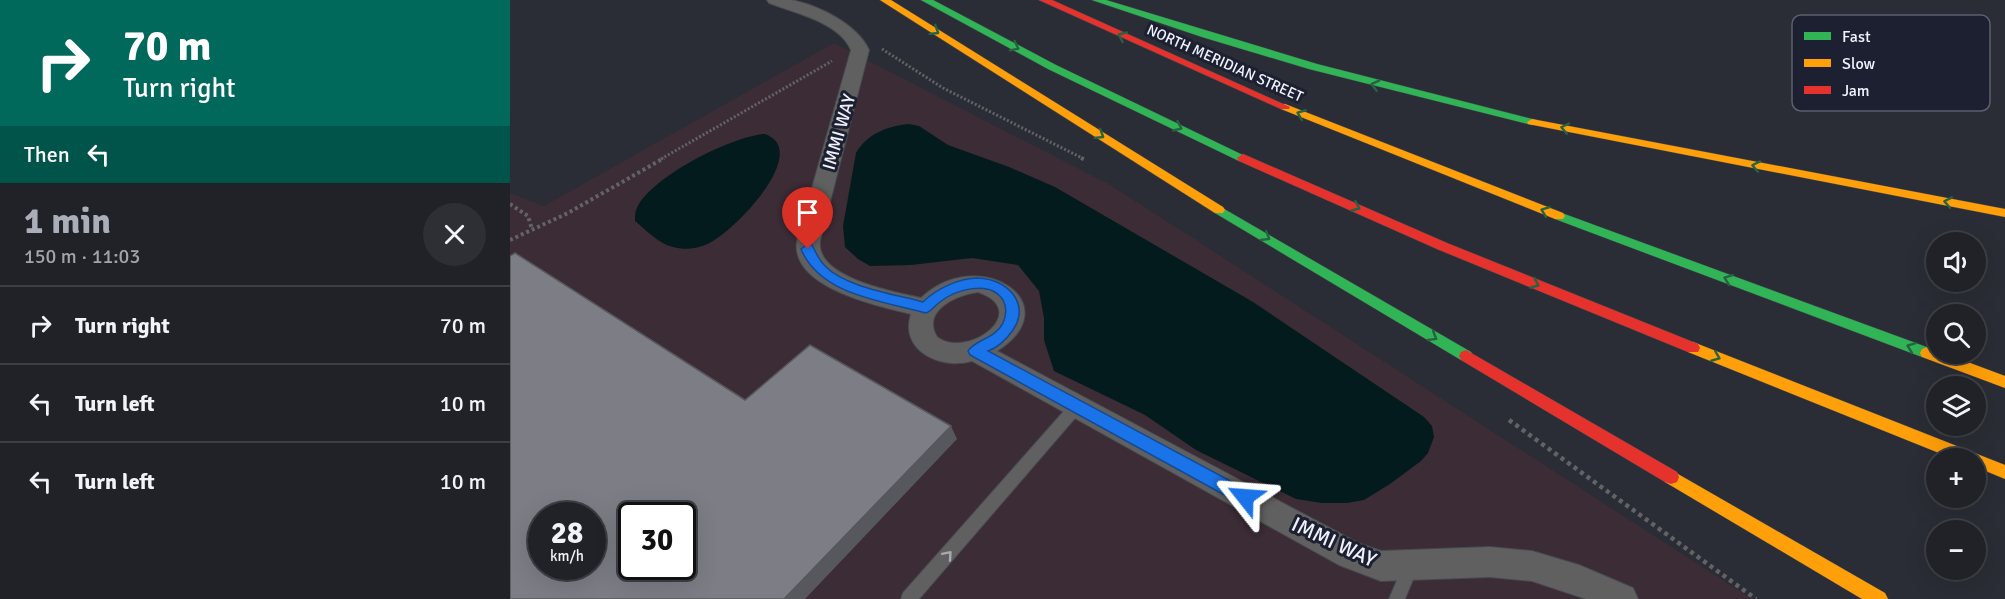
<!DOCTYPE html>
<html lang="en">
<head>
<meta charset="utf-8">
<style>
  :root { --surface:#202228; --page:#2d2f34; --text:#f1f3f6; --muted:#a2a4a8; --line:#3d3f45; --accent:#aaaeb8 }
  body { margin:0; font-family:Signika,sans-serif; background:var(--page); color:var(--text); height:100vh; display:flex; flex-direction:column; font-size:22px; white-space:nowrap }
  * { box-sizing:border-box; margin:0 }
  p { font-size:20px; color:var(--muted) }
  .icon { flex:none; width:33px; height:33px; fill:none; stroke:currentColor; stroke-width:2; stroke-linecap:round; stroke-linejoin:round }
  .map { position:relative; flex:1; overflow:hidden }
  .side { display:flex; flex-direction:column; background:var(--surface); width:510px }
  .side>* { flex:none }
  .banner { background:#00695c; color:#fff; overflow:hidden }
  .fabs { position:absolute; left:1416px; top:232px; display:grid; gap:12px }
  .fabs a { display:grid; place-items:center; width:60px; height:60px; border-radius:50%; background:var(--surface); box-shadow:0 6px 24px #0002,0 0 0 2px var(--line); font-size:30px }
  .speed { position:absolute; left:18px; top:502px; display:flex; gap:12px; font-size:30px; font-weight:700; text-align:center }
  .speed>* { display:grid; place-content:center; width:78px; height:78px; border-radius:50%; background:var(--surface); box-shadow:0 6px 24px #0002,0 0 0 2px var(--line); line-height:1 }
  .speed small { font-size:15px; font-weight:400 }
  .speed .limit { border:3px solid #111; border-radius:9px; background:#fff; color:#111 }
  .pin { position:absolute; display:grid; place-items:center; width:51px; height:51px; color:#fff; margin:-62px -26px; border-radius:50% 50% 50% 0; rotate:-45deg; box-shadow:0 0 6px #0007 }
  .pin .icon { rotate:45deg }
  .me { position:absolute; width:66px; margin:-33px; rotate:298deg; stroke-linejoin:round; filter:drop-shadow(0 0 4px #0008) }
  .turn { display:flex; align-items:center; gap:21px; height:126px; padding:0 24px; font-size:27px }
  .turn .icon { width:78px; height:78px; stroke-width:2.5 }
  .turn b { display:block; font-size:42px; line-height:51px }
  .then { display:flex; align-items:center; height:57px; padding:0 24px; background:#0003; gap:12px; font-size:22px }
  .round { display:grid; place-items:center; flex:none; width:63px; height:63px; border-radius:32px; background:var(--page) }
  .summary { display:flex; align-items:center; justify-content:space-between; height:102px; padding:0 24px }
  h1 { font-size:36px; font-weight:800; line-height:45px; color:var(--accent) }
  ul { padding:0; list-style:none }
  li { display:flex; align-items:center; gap:18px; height:78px; padding:0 24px; border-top:2px solid var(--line) }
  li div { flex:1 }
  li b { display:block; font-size:22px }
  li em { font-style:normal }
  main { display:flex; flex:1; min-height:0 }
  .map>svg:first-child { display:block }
  .industrial { fill:#3b2c36; fill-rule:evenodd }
  .water { fill:#041b1e }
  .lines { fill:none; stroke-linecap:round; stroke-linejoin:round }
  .lane-casing { stroke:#464a50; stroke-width:2 }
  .street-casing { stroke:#464a50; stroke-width:2 }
  .fast-casing { stroke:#464a50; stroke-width:1 }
  .slow-casing { stroke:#464a50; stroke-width:1 }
  .jam-casing { stroke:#464a50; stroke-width:1 }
  .path-far2 { stroke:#636365; stroke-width:3; stroke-dasharray:2 2; stroke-linecap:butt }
  .path-far1 { stroke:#636365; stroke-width:4; stroke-dasharray:3 3; stroke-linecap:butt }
  .path { stroke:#636365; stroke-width:4.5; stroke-dasharray:4 4; stroke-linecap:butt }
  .lane { fill:#616060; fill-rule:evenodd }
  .street { fill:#616060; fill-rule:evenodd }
  .fast { fill:#30b455; fill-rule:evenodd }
  .slow { fill:#ff9f0a; fill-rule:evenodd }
  .jam { fill:#e5322d; fill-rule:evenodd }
  .shaded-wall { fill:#57585d }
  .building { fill:#7c7d85; stroke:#57585d; stroke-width:1.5; fill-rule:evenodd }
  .oneway { stroke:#256341 }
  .oneway2 { stroke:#a8aaaf }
  .route { fill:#1a73e8; stroke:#114b97; stroke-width:1.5 }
  .labels { text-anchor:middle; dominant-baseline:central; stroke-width:6; stroke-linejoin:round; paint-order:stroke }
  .far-street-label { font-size:15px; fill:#eff3fe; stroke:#1c2030 }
  .street-label { font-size:18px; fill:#eff3fe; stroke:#1c2030 }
  .near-street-label { font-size:21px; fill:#eff3fe; stroke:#1c2030 }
  .key { fill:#1c2030; stroke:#5b5f6e; stroke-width:1.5 }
  .key-label { font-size:16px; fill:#eff3fe }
</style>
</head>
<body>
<main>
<section class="side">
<div class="banner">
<div class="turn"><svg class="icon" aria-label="right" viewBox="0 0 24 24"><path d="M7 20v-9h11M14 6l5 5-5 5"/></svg><div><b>70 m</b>Turn right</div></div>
<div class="then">Then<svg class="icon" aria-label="left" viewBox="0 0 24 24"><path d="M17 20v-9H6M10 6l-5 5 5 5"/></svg></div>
</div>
<div class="summary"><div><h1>1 min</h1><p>150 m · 11:03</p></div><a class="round"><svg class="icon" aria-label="close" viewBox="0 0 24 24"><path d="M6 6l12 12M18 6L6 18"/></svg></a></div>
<ul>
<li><svg class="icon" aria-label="right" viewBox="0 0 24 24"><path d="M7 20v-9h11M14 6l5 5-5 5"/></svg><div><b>Turn right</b></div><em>70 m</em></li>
<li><svg class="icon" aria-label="left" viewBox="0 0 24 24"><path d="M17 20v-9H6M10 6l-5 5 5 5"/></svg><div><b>Turn left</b></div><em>10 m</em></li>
<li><svg class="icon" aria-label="left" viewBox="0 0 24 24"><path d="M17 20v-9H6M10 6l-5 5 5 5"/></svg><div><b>Turn left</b></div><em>10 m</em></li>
</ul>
</section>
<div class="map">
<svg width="1495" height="599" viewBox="0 0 1495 599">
  <rect width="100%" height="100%" fill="#2a2d35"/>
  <path class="industrial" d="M324 43 602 186 1242 599H0V193L34 206ZM32 516H82V567H32ZM122 516H172V567H122Z"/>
  <path class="water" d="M399 124 409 126 438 145 499 167 545 187 743 302 914 417 922 426 924 437 918 453 911 461 880 484 854 500 837 503H812L786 499 749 481 686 450 635 415 544 371 534 340V318L529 291 508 265 462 258 401 265 360 266 348 259 335 247 333 226 346 153C357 134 377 126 399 124Z
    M255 134C303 151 221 236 195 245 186 249 174 250 163 247 149 244 136 230 125 221 125 217 125 211 127 208 141 177 222 136 255 134Z"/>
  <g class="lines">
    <defs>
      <path id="lane" d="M567 400 572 402 574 406 572 410 409 599H391L393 593 562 402Z
        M900 560 905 562 908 567 895 599H879L895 562Z"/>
      <path id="street" d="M257 0C264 0 273 0 281 0 308 5 347 24 359 50L310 241C305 278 385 292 411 298 469 243 561 304 487 351L848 543 871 551 980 547 1022 551 1069 565 1123 588 1128 599H1076L1022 581 980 577 871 581 829 565 462 361C431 370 389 351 401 314 369 306 280 288 287 241L341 50C329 22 285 13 259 3ZM468 292C523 311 458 360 427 337 411 310 447 295 468 292Z"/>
      <path id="fast" d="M411 0H423L546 65 739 158 737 161H729L538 69Z
        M582 0H596L807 64 1026 120 1027 122 1022 125 799 69 692 37Z
        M709 206 961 352 963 356 961 360H951L705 213 703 210 705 207Z
        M1049 212 1422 349 1424 353 1422 357H1412L1045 219 1043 216Z"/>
      <path id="slow" d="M370 0H381L713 207 715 210 713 213H705Z
        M775 104 1053 213 1055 216 1053 219H1045L771 109V105Z
        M1022 119 1495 209V217L1018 124 1017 122Z
        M1183 342 1495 465V479L1466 467V459H1444L1178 352 1176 348 1178 344Z
        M1417 347 1426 351V354H1436L1495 376V388L1412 357 1410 353 1412 349Z
        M1161 470 1375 593 1378 599H1352L1155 482 1153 477 1155 472Z"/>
      <path id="jam" d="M529 0H542L780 107 779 109H771Z
        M733 154 937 243 1188 344 1190 348 1188 352H1178L927 249 729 161 727 158Z
        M956 350 1167 472 1169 477 1167 482 1161 484 1155 482 951 360 949 356 951 352Z"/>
    </defs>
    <use href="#lane" class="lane-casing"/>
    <use href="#street" class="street-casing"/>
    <use href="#fast" class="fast-casing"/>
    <use href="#slow" class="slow-casing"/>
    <use href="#jam" class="jam-casing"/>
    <path class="path-far2" d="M372 49 433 88 574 159
      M151 159 322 61"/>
    <path class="path-far1" d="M571 158 576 160
      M0 204 18 216 22 229
      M0 240 58 213 154 158"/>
    <path class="path" d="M999 420 1246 599"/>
    <use href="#lane" class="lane"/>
    <use href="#street" class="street"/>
    <use href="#fast" class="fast"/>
    <use href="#slow" class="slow"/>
    <use href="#jam" class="jam"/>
  </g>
  <path class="shaded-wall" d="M441 426 447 439 295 599H274Z"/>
  <path class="building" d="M5 253 235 400 300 345 441 426 274 599H0V256ZM32 516H82V567H32ZM122 516H172V567H122Z"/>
  <defs><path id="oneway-chevron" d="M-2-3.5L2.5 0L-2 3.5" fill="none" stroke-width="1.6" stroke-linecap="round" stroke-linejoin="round" transform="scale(1.5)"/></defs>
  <g class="oneway">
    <use href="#oneway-chevron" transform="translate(425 31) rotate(32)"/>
    <use href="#oneway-chevron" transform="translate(612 36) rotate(-156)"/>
    <use href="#oneway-chevron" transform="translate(505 47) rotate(27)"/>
    <use href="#oneway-chevron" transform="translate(865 85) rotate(-166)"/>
    <use href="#oneway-chevron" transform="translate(791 114) rotate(-158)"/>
    <use href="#oneway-chevron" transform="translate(668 127) rotate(25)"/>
    <use href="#oneway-chevron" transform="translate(1055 128) rotate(-168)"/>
    <use href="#oneway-chevron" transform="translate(590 135) rotate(32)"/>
    <use href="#oneway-chevron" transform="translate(1246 166) rotate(-169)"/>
    <use href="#oneway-chevron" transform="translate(1438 202) rotate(-169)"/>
    <use href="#oneway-chevron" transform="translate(846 207) rotate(24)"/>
    <use href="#oneway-chevron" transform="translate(1035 211) rotate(-159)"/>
    <use href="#oneway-chevron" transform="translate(756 237) rotate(31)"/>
    <use href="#oneway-chevron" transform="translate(1218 279) rotate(-160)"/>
    <use href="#oneway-chevron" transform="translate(1025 284) rotate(23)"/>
    <use href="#oneway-chevron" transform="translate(923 337) rotate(31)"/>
    <use href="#oneway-chevron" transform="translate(1401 347) rotate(-160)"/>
    <use href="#oneway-chevron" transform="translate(1206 357) rotate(22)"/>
  </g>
  <use class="oneway2" href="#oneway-chevron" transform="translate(438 555) rotate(-49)"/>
  <path class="route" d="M298 244 302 245C306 253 309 260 315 266 335 287 384 294 413 302 426 289 449 278 468 278 497 279 521 303 503 330 496 340 489 347 478 351L741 492 743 497 741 503 735 505 729 503 460 355 458 351C464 340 485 339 493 323 496 316 497 307 493 300 480 279 445 290 430 302 424 306 422 311 416 313 372 301 310 295 291 249Z"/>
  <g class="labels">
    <g class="far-street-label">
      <text transform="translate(715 63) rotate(24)">NORTH MERIDIAN STREET</text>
    </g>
    <g class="street-label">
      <text transform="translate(329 132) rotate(-74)">IMMI WAY</text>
    </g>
    <g class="near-street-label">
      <text transform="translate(824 542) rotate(25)">IMMI WAY</text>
    </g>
  </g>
  <rect x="1282" y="15" width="198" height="96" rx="9" class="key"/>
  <rect x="1294" y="32" width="27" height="8" fill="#30b455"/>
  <rect x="1294" y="59" width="27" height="8" fill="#ff9f0a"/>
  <rect x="1294" y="86" width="27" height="8" fill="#e5322d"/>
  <g class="key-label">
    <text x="1332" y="42">Fast</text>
    <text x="1332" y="69">Slow</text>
    <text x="1332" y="96">Jam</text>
  </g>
</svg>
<div class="fabs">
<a><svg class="icon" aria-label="sound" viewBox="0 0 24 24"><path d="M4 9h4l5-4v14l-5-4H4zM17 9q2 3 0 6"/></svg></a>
<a><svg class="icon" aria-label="search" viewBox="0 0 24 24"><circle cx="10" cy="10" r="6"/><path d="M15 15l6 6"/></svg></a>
<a><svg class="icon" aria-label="layers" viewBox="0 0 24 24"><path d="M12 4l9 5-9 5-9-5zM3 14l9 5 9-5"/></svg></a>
<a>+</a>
<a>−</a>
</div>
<div class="speed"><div>28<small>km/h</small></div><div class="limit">30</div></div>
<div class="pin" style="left:298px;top:249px;background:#d93025"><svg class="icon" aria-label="arrive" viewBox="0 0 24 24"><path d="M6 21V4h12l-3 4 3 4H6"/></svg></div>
<svg class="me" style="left:735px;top:497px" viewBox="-20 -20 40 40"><path d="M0-17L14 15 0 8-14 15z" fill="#1a73e8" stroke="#fff" stroke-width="4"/></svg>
</div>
</main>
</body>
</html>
